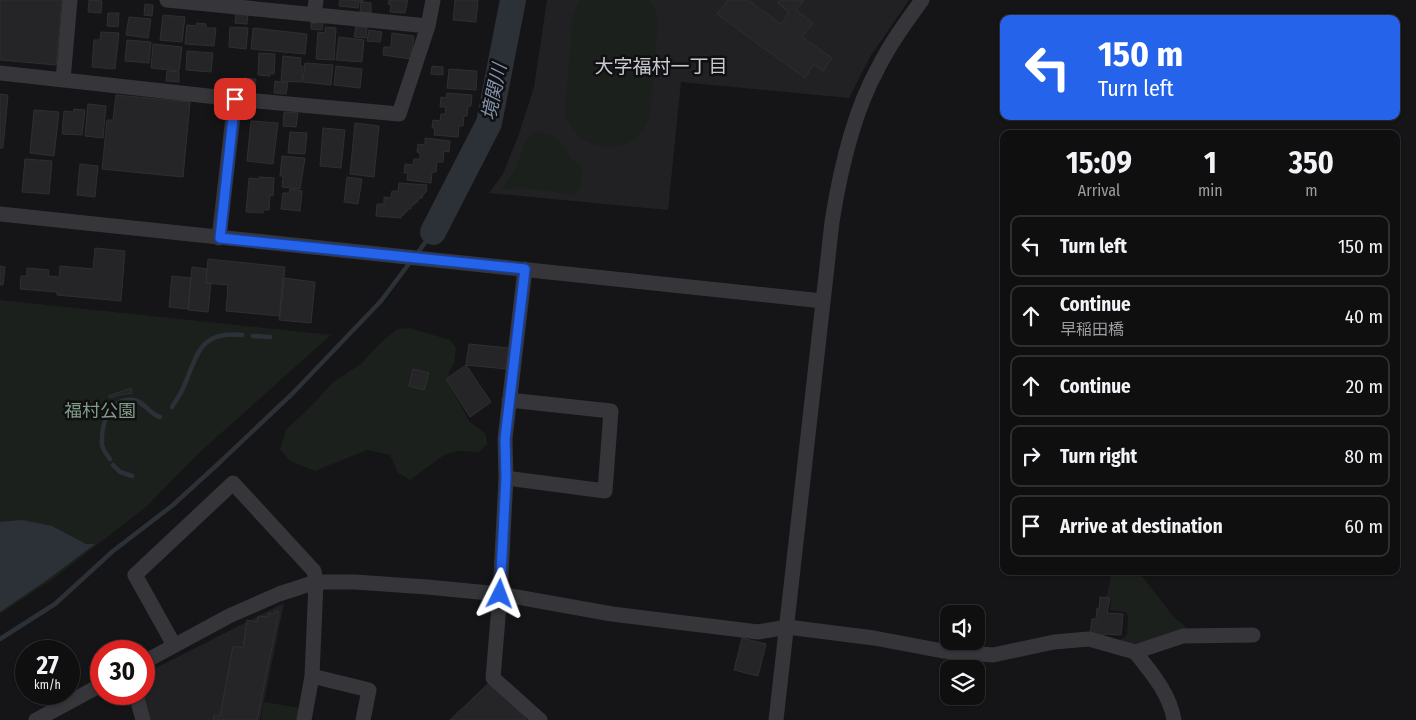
<!DOCTYPE html>
<html lang="en">
<head>
<meta charset="utf-8">
<style>
  :root { --surface:#100f10; --page:#1e1d1e; --text:#f1f3f6; --muted:#9c9c9f; --line:#302f30 }
  body { margin:0; font-family:"Fira Sans Condensed","Noto Sans JP",sans-serif; background:var(--page); color:var(--text); height:100vh; display:flex; flex-direction:column; font-size:19px; white-space:nowrap }
  * { box-sizing:border-box; margin:0 }
  p { font-size:16px; color:var(--muted) }
  .icon { flex:none; width:28px; height:28px; fill:none; stroke:currentColor; stroke-width:2; stroke-linecap:round; stroke-linejoin:round }
  .map { position:relative; flex:1; overflow:hidden }
  .drawer { position:absolute; left:1000px; top:130px; width:400px; height:445px; display:flex; flex-direction:column; background:var(--surface); border-radius:10px; box-shadow:0 1px 4px #0004,0 0 0 1px var(--line) }
  .drawer>* { flex:none }
  .guide { position:absolute; left:1000px; top:15px; width:400px; height:105px; border-radius:10px; box-shadow:0 1px 4px #0004,0 0 0 1px var(--line); background:#2563eb; color:#fff; overflow:hidden }
  .tools { position:absolute; left:940px; top:605px; display:grid; gap:10px }
  .tools a { display:grid; place-items:center; width:45px; height:45px; border-radius:10px; background:var(--surface); box-shadow:0 1px 4px #0004,0 0 0 1px var(--line); font-size:25px }
  .speed { position:absolute; left:15px; top:640px; display:flex; gap:10px; font-size:25px; font-weight:700; text-align:center }
  .speed>* { display:grid; place-content:center; width:65px; height:65px; border-radius:50%; background:var(--surface); box-shadow:0 1px 4px #0004,0 0 0 1px var(--line); line-height:1 }
  .speed small { font-size:12px; font-weight:400 }
  .speed .limit { border:8px solid #d22; background:#fff; color:#111 }
  .pin { position:absolute; display:grid; place-items:center; width:42px; height:42px; color:#fff; margin:-21px; border-radius:10px; box-shadow:0 2px 8px #0006 }
  .me { position:absolute; width:55px; margin:-28px; rotate:3deg; stroke-linejoin:round; filter:drop-shadow(0 0 4px #0008) }
  .turn { display:flex; align-items:center; gap:18px; height:105px; padding:0 15px; font-size:22px }
  .turn .icon { width:65px; height:65px; stroke-width:2.5 }
  .turn b { display:block; font-size:35px; line-height:42px }
  .eta { display:flex; justify-content:space-evenly; align-items:center; height:85px; text-align:center }
  .eta b { font-size:30px; font-weight:700; line-height:35px }
  ul { padding:0; list-style:none }
  li { display:flex; align-items:center; gap:15px; height:62px; margin:0 10px 8px; padding:0 5px; border:2px solid var(--line); border-radius:10px }
  li div { flex:1 }
  li b { display:block; font-size:19px }
  li em { font-style:normal }
  .map>svg:first-child { display:block }
  .built { fill:#212123 }
  .green { fill:#1b201d }
  .water { fill:#2c3138 }
  .lines { fill:none; stroke-linecap:round; stroke-linejoin:round }
  .stream { stroke:#2c3138; stroke-width:4.5 }
  .river { stroke:#2c3138; stroke-width:26 }
  .building { fill:#252527; stroke:#2f2f32 }
  .minor { stroke:#36363a; stroke-width:15 }
  .route-casing { stroke:#184099; stroke-width:12 }
  .route { stroke:#2563eb; stroke-width:9 }
  .labels { text-anchor:middle; dominant-baseline:central; stroke-width:5; stroke-linejoin:round; paint-order:stroke }
  .park-label { font-size:18px; fill:#819d87; stroke:#100f11 }
  .neighbourhood-label { font-size:19px; fill:#c8c9d1; stroke:#100f11 }
  .water-label { font-size:19px; font-style:italic; fill:#8392ac; stroke:#100f11 }
</style>
</head>
<body>
<div class="map">
<svg width="1416" height="720" viewBox="0 0 1416 720">
  <rect width="100%" height="100%" fill="#151416"/>
  <path class="built" d="M547 0H909L870 57 849 98 681 82 668 210 489 193 503 174 519 134 534 87Z
    M284 603 260 720H149L144 691V674Z"/>
  <path class="green" d="M580 0H649L655 10 658 22C656 45 654 68 652 91 651 100 652 110 649 118 643 136 624 151 604 147 583 143 574 134 565 114L573 14Z
    M536 131C558 133 563 143 573 161 589 166 582 186 574 196L544 190 524 188 501 189C507 182 513 173 517 165 522 153 524 137 536 131Z
    M0 300 331 335 199 453 146 507 53 579 0 614Z
    M410 328 450 340 456 348 454 363 449 372 448 383 470 422 486 434 487 444 479 452 458 451 444 455 410 480 398 473 390 455 367 450 315 471 290 461 280 449 286 430 315 402 333 382 361 364 377 346 397 329Z
    M1111 571H1138L1173 616 1191 631 1135 648 1120 640 1127 635 1128 617 1126 612 1110 610 1111 597H1106L1110 583Z
    M264 702 300 708 298 720H261Z"/>
  <path class="water" d="M22 520 52 526 86 544H95L47 580 0 612V522Z"/>
  <g class="lines">
    <path class="stream" d="M416 255 433 232
      M253 336 270 337
      M172 407C176 400 181 394 184 386 198 354 199 331 242 335
      M110 459C107 455 103 450 102 445 101 425 108 397 134 400 145 402 149 414 160 417
      M113 465 120 472 132 476
      M0 639 55 604 113 551 173 505 218 464 293 393 381 301 411 261"/>
    <path class="river" d="M433 232 489 123 513 0"/>
  </g>
  <path class="building" d="M0 0H62L56 65 0 60Z
    M89 0 102 1 101 13 88 12Z
    M340 0H363V2H359L358 8 339 6Z
    M389 0H408L405 13 390 12 391 5 388 4Z
    M455 0H478L476 22 453 20Z
    M728 0H748L781 24 789 12 778 3 780 0H804L796 10 813 23 802 37 832 58 823 71 814 64 805 78 717 14Z
    M361 2 371 3V13L360 12Z
    M145 4 153 5 152 16 144 15Z
    M108 13H119L118 27 107 26Z
    M236 13 248 14 247 24 235 23Z
    M163 15 185 17 182 42 160 40Z
    M129 17 151 19 148 38 126 35Z
    M311 22 323 23 322 30 311 29Z
    M197 23 206 24V28H216L214 46 185 44 187 25 196 26Z
    M356 26 367 28 366 38 354 37Z
    M230 27 248 28 246 49 229 47Z
    M325 27 336 28 334 60 316 59 318 32 325 33Z
    M253 28 307 34 305 54 251 49Z
    M369 30 382 32 380 42 367 41Z
    M101 32 119 33 115 69 92 67 94 40H100Z
    M392 33 414 36 411 59 383 55 384 47H391Z
    M339 37 364 40 362 62 336 60Z
    M127 40 151 42 149 63 125 61Z
    M153 44 182 47 179 71 151 68Z
    M187 51 213 53 211 72 186 70Z
    M259 53 275 54 274 74 270 73V76L258 75Z
    M283 56 301 58 300 66H303L302 82 281 81Z
    M305 63 333 65 331 85 303 82Z
    M336 66 362 69 360 88 334 85Z
    M432 66 443 67V75L431 74Z
    M449 69 477 71 476 90 447 88Z
    M167 71 179 72V82L166 81Z
    M244 78 256 79 255 90 243 89Z
    M275 81 288 83 286 94 274 93Z
    M447 93 472 95 471 106H468L467 116H464L463 126H459L458 137 434 135 435 128H432L433 120 440 121 441 114H445L446 107H440L441 97 446 98Z
    M0 94 8 95 3 148H0Z
    M116 95 190 102 183 177 102 169 107 120H113Z
    M88 104 106 106 103 138 85 136Z
    M74 109 85 110 82 135 62 134 64 111 73 112Z
    M34 110 59 112 54 156 30 153Z
    M284 112 298 113 296 127 283 126Z
    M251 121 278 123 273 164 247 161Z
    M355 123 379 126 374 177 350 174Z
    M323 128 345 130 341 168 320 166Z
    M290 132 307 133 305 154 288 153Z
    M425 138 450 141 449 152 444 151 443 162H437L436 172H432L431 183 407 180 408 173H404L405 164 413 165 414 159H420V153L417 152 418 144 425 145Z
    M282 156 305 158 300 189 282 187 283 176H280Z
    M25 159 52 161 49 194 22 192Z
    M80 164 98 166 95 197 77 195Z
    M259 177 274 178 273 196 270 195 269 210H263V213L246 212 249 178 259 179Z
    M347 177 362 179 358 204 344 202Z
    M399 183 427 185 426 192 423 195 422 198 418 199V202H415V204L411 206V209H407V212H404V215H402L401 218 376 216 377 204H384V197L391 198 392 191H398Z
    M290 189 302 191 300 211 281 209 283 193H289Z
    M95 248 125 251 121 301 57 295V292L20 289 21 276H27V268L49 270 48 276 59 277 60 266 93 269Z
    M208 259 285 267 280 316 226 311 228 285 206 283Z
    M0 266 5 267 3 285H0Z
    M192 267 207 269 206 283H211L208 312 188 310Z
    M172 276 191 278 188 309 169 307Z
    M283 278 315 282 311 323 279 320Z
    M469 344 509 348 507 369 466 365Z
    M466 365 491 402 470 417 446 379Z
    M413 369 429 373 424 390 409 386Z
    M131 388 132 393 119 395 110 398 108 396Z
    M1100 597 1110 598 1107 613 1123 614 1121 635 1104 634V636L1090 635 1092 619H1096L1097 608 1099 609Z
    M275 611 279 612 257 720H213L214 715 220 716 233 646 243 648 247 620 257 622 258 616 268 617 269 613 274 614Z
    M742 638 766 644 758 676 734 670Z
    M491 681 527 720H450Z"/>
  <g class="lines">
    <path class="minor" d="M167 0 428 26
      M314 16 316 0
      M0 73 235 99 399 114 428 26 433 0
      M63 80 70 0
      M0 214 823 301
      M219 238 235 99
      M509 400 611 411 605 491 506 478 505 439 525 269
      M506 478 500 594 493 678 540 720
      M174 645 135 575 233 483 314 571 316 582 312 676 304 720
      M1135 652C1151 672 1170 694 1174 720
      M144 662 229 616 279 594 316 582H355L427 587 500 594 612 614 758 632 787 627 874 638 943 651 993 655 1054 642 1089 639 1135 652 1183 636 1253 635
      M312 676 369 690 363 720
      M136 694 143 720
      M36 720 101 685
      M776 720 832 222C840 171 853 113 878 68 890 44 906 22 922 0"/>
  </g>
  <g class="lines">
    <defs>
      <path id="route" d="M235 99 220 238 525 269 505 439 506 478 500 594"/>
    </defs>
    <use href="#route" class="route-casing"/>
    <use href="#route" class="route"/>
  </g>
  <g class="labels">
    <g class="park-label">
      <text x="100" y="411">福村公園</text>
    </g>
    <g class="neighbourhood-label">
      <text x="661" y="66">大字福村一丁目</text>
    </g>
    <g class="water-label">
      <text transform="translate(494 92) rotate(-78)">境関川</text>
    </g>
  </g>
</svg>
<div class="tools">
<a><svg class="icon" aria-label="sound" viewBox="0 0 24 24"><path d="M4 9h4l5-4v14l-5-4H4zM17 9q2 3 0 6"/></svg></a>
<a><svg class="icon" aria-label="layers" viewBox="0 0 24 24"><path d="M12 4l9 5-9 5-9-5zM3 14l9 5 9-5"/></svg></a>
</div>
<div class="speed"><div>27<small>km/h</small></div><div class="limit">30</div></div>
<div class="pin" style="left:235px;top:99px;background:#d93025"><svg class="icon" aria-label="arrive" viewBox="0 0 24 24"><path d="M6 21V4h12l-3 4 3 4H6"/></svg></div>
<svg class="me" style="left:500px;top:594px" viewBox="-20 -20 40 40"><path d="M0-17L14 15 0 8-14 15z" fill="#2563eb" stroke="#fff" stroke-width="4"/></svg>
<div class="guide">
<div class="turn"><svg class="icon" aria-label="left" viewBox="0 0 24 24"><path d="M17 20v-9H6M10 6l-5 5 5 5"/></svg><div><b>150 m</b>Turn left</div></div>
</div>
<section class="drawer">
<div class="eta">
<div><b>15:09</b><p>Arrival</p></div>
<div><b>1</b><p>min</p></div>
<div><b>350</b><p>m</p></div>
</div>
<ul>
<li><svg class="icon" aria-label="left" viewBox="0 0 24 24"><path d="M17 20v-9H6M10 6l-5 5 5 5"/></svg><div><b>Turn left</b></div><em>150 m</em></li>
<li><svg class="icon" aria-label="ahead" viewBox="0 0 24 24"><path d="M12 20V5M6 11l6-6 6 6"/></svg><div><b>Continue</b><p>早稲田橋</p></div><em>40 m</em></li>
<li><svg class="icon" aria-label="ahead" viewBox="0 0 24 24"><path d="M12 20V5M6 11l6-6 6 6"/></svg><div><b>Continue</b></div><em>20 m</em></li>
<li><svg class="icon" aria-label="right" viewBox="0 0 24 24"><path d="M7 20v-9h11M14 6l5 5-5 5"/></svg><div><b>Turn right</b></div><em>80 m</em></li>
<li><svg class="icon" aria-label="arrive" viewBox="0 0 24 24"><path d="M6 21V4h12l-3 4 3 4H6"/></svg><div><b>Arrive at destination</b></div><em>60 m</em></li>
</ul>
</section>
</div>
</body>
</html>
